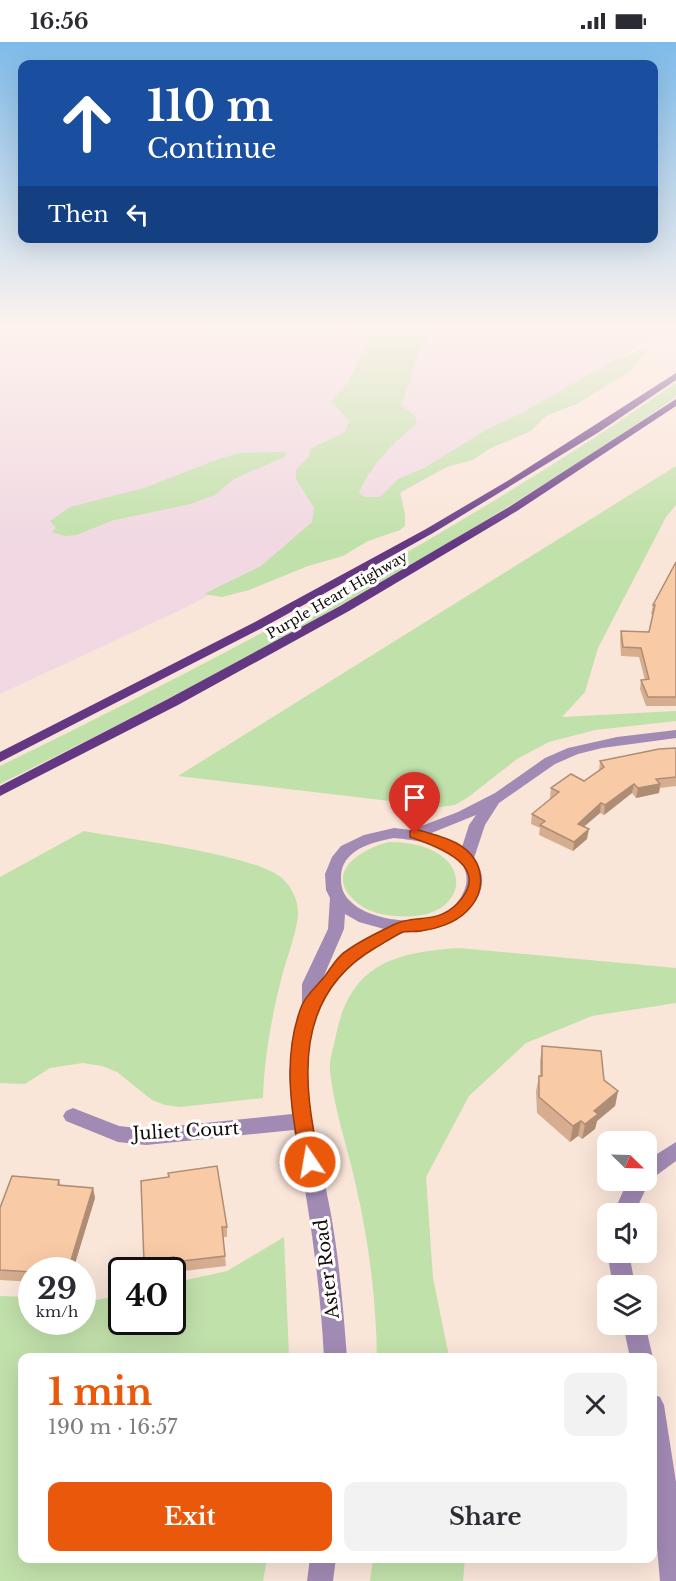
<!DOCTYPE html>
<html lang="en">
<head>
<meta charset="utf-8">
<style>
  :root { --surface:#fff; --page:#f2f2f3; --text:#2b2b33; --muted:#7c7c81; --accent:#ea580c }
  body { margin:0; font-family:"Libre Baskerville",serif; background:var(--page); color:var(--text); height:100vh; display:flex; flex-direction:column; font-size:22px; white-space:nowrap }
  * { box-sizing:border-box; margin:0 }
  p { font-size:20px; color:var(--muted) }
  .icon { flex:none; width:33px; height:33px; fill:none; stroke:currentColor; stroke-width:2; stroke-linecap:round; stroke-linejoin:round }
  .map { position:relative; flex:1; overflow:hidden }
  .drawer { position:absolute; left:18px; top:1311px; width:639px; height:210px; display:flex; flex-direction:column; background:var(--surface); border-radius:12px; box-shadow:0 6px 24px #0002 }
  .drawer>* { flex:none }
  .hud { position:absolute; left:18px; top:18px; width:640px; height:183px; border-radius:12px; box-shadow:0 6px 24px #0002; background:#1a4fa0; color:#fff; overflow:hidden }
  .needle { width:39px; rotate:113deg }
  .buttons { position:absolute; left:597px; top:1089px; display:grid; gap:12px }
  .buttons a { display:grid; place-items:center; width:60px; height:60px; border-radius:12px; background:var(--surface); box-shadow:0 6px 24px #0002; font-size:30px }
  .speed { position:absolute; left:18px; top:1215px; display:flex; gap:12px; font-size:30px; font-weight:700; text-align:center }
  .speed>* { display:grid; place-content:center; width:78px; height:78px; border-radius:50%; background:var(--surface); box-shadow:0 6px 24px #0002; line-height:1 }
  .speed small { font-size:15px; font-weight:400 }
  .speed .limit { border:3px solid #111; border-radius:9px; background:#fff; color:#111 }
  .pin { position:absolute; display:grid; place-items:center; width:51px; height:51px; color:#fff; margin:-62px -26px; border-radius:50% 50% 50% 0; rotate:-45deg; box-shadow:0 0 6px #0007 }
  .pin .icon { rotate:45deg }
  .me { position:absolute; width:66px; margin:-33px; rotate:348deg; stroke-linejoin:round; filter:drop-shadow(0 0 4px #0008) }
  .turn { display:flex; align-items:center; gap:21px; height:126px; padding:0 30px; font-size:27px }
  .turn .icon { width:78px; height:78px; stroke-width:2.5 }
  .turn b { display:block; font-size:42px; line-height:51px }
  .then { display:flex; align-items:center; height:57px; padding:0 30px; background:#0003; gap:12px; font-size:22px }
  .round { display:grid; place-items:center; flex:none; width:63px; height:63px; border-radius:12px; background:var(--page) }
  .summary { display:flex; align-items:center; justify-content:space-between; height:102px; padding:0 30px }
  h1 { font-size:36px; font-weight:700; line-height:45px; color:var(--accent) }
  .cta { display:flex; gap:12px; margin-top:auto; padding:12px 30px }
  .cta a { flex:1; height:69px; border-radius:12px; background:var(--accent); color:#fff; font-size:24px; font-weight:700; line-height:69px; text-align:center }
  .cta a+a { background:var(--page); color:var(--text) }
  .status { display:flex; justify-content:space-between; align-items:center; height:42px; padding:0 30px; background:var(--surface); direction:ltr }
  .status svg { height:16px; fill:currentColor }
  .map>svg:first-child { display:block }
  .industrial { fill:#f1d8e2 }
  .green { fill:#c1e1aa }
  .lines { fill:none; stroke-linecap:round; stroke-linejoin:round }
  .minor { fill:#a18ab4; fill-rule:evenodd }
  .major { fill:#643783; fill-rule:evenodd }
  .wall { fill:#d6ae8f }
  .shaded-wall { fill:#ae8d74 }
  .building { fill:#f9caa6; stroke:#ae8d74; stroke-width:1.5 }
  .route { fill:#ea580c; stroke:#983908; stroke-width:1.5 }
  .labels { text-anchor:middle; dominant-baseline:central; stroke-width:6; stroke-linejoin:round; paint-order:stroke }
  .far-street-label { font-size:14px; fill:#120b07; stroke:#fff }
  .near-street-label { font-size:18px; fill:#120b07; stroke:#fff }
</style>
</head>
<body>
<div class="status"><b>16:56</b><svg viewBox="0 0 49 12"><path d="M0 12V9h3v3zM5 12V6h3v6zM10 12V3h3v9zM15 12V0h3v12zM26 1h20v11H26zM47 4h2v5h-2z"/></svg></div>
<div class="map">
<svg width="676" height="1539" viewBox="0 0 676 1539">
  <rect width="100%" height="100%" fill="#fae5d9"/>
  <path class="industrial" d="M0 283H671L490 400 314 501 172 572 0 652Z"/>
  <path class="green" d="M384 283H443C409 310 417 329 401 363L415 374 417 381C395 400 370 423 359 451L365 455H380L398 437 424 426 491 385 518 373 620 315 624 316 639 308 645 310 632 328 577 362 546 374 531 389 489 407 473 418 447 425 400 450 405 472V484L400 488 368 499 343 514 308 524 249 548 222 555 204 552 261 524 312 480 314 466 296 437V428L309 414 310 407 345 390 349 379 331 359 347 342 369 297 201 294C215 286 226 289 241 289 251 288 260 284 269 284 302 283 355 301 384 283Z
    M676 341V355C462 503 232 627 0 742V724C232 611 463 488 676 341Z
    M282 410 287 411 284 415 234 437 215 453 191 462 114 478 76 493 65 494 52 490 56 486 50 479 70 465 144 446 219 417 240 411Z
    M676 424V463L666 475 598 606 585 650 562 675 676 669V679L595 688 549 700 517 717 467 756 455 763 441 765 178 734Z
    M84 789C127 797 253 812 282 836 292 845 299 860 298 873 296 893 287 915 282 934 272 973 264 1016 263 1056L180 1065 165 1063 152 1058 117 1030 102 1024 83 1021 50 1026 25 1042 0 1041V835Z
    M389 800C481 800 474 882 396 874 381 873 365 869 354 858 323 829 364 806 389 800Z
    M460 906 676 926V961L592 974 526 1001 469 1054 426 1135 433 1236 449 1315H377C376 1258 369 1200 356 1144 348 1106 334 1068 330 1029 329 1018 334 1004 336 993 351 921 396 910 460 906Z
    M284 1195 289 1315 22 1316V1516L267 1517 263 1539H0V1254L31 1255 32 1280H82L83 1258H96L121 1253 122 1280H172L173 1241 227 1229Z
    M373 1516 465 1517 463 1539H370Z"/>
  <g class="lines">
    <path class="minor" d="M676 688V696L602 706 578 712 555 722 499 761 485 783 474 816C497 847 467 877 437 886 427 889 416 887 406 889 400 891 360 914 355 919 345 927 325 954 319 966 292 1022 319 1105 329 1162 339 1213 343 1264 347 1316H324C320 1238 309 1164 294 1088L146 1103 118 1100 66 1079 63 1074 66 1069 73 1066 119 1084 146 1087 292 1072 289 1031 294 989 302 963V942L328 887 330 856 326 848 325 832 332 815 341 804 364 793 394 786 411 788 458 770 495 751 545 716 568 706 617 695ZM476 773 469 783 462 805 429 792ZM394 796C416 798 442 802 458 818 465 824 468 834 466 843 457 877 420 881 390 877 375 874 359 869 349 858 343 852 341 845 341 837 340 808 372 800 394 796ZM345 872 359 880 384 887 343 910 323 936 344 887Z
      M676 1100V1119L650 1138 634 1172H613L628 1138H646V1119Z
      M607 1210H629L635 1244H613Z
      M623 1282H645L653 1316 652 1318V1316H630Z
      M652 1352 660 1355 664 1363 676 1440V1539H660L652 1449Z
      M310 1516H336L333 1539H307Z"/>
    <path class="major" d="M676 331V338L599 390 433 491 264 585 0 720V710L255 580 426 487 509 438Z
      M676 357V364L517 469 349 569 178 663 0 754V744L168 657 340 564 509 465Z"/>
  </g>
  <path class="wall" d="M676 520V664H646L640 647 641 638H645L639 615 621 614 620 597 621 589 649 590 653 572H651L653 563Z
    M676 706V744L660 746 659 751 636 756 632 751 604 773 600 771 584 785 587 797 573 809 539 793 540 786 531 782 532 772 552 756H550L551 746 584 739 599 729 600 719Z
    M542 1004 604 1038 618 1049 615 1064 597 1079 595 1087 582 1097 578 1094 570 1100 537 1071 536 1049 539 1034H540V1019Z
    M169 1135 227 1185V1195H223L226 1224 175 1230V1226L156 1228H145L144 1220Z
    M59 1138 61 1144 93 1146 95 1156 73 1228H32V1240L0 1238V1166Z"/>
  <path class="shaded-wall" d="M634 742 632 751 604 773 605 763Z
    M660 742 659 751 636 756 638 746Z
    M601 761 600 771 576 791 578 782Z
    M589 787 587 797 573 809 574 800Z
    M618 1049 615 1064 597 1079 595 1087 582 1097 585 1082 594 1069Z
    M581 1079 578 1094 570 1100 573 1084Z
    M93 1146 95 1156 73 1228H68Z"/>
  <path class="building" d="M676 520V655H648L641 638 649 637 641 606 623 605 621 589 649 590 655 563H653Z
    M676 706V735L656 737 660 742 638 746 634 742 605 763 601 761 578 782 589 787 574 800 540 783 545 779 532 772 559 750 551 746 571 732 584 739 604 725 600 719 659 707Z
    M542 1004 601 1009 604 1038 618 1049 594 1069 598 1072 585 1082 581 1079 573 1084 539 1055V1034H542Z
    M217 1124 227 1185H222L225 1214 174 1220V1215L144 1220 141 1139 169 1135 168 1131Z
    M12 1134 59 1138 58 1143 93 1146 68 1228 37 1226V1228H32V1230L0 1228V1166Z"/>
  <linearGradient id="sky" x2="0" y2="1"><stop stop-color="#7ebbea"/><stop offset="0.57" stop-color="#fdf3ee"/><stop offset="1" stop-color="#fdf3ee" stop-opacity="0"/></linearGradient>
  <rect width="676" height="499" fill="url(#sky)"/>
  <path class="route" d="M415 787C428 791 447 795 458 802 485 818 488 849 466 870 455 881 436 887 421 889 415 890 408 889 403 890 394 894 384 901 375 906 293 954 302 1040 320 1120L317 1126 310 1128 304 1126 301 1120C291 1070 282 1012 302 963 307 952 318 943 325 934 331 926 337 915 345 910 359 899 377 891 393 883 414 872 436 883 457 862 494 824 438 805 410 795V789Z"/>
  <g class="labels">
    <g class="far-street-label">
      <text transform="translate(337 553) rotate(-30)">Purple Heart Highway</text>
    </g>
    <g class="near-street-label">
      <text transform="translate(186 1089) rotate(-3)">Juliet Court</text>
      <text transform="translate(327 1227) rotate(-97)">Aster Road</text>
    </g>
  </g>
</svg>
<div class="buttons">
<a><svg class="needle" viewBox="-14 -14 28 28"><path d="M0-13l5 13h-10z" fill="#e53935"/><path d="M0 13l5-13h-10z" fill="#7c7c81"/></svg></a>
<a><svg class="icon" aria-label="sound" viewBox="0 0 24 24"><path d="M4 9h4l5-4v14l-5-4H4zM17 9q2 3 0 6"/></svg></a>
<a><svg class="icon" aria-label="layers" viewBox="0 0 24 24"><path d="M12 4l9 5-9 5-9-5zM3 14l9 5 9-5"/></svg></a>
</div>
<div class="speed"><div>29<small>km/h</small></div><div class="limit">40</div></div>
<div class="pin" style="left:415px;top:792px;background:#d93025"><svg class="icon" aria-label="arrive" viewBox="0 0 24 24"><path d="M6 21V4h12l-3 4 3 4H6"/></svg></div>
<svg class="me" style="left:310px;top:1120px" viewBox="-20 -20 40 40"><circle r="17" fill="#ea580c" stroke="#fff" stroke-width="3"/><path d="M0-11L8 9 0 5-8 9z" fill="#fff"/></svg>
<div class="hud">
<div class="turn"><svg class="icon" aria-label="ahead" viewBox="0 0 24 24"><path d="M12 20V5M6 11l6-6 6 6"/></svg><div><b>110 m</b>Continue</div></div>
<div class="then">Then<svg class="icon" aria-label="left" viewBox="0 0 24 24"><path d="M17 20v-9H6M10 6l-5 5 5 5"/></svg></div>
</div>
<section class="drawer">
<div class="summary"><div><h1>1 min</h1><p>190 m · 16:57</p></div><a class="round"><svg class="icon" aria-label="close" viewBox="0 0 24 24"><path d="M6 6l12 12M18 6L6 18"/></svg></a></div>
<div class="cta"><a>Exit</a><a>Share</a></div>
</section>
</div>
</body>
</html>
